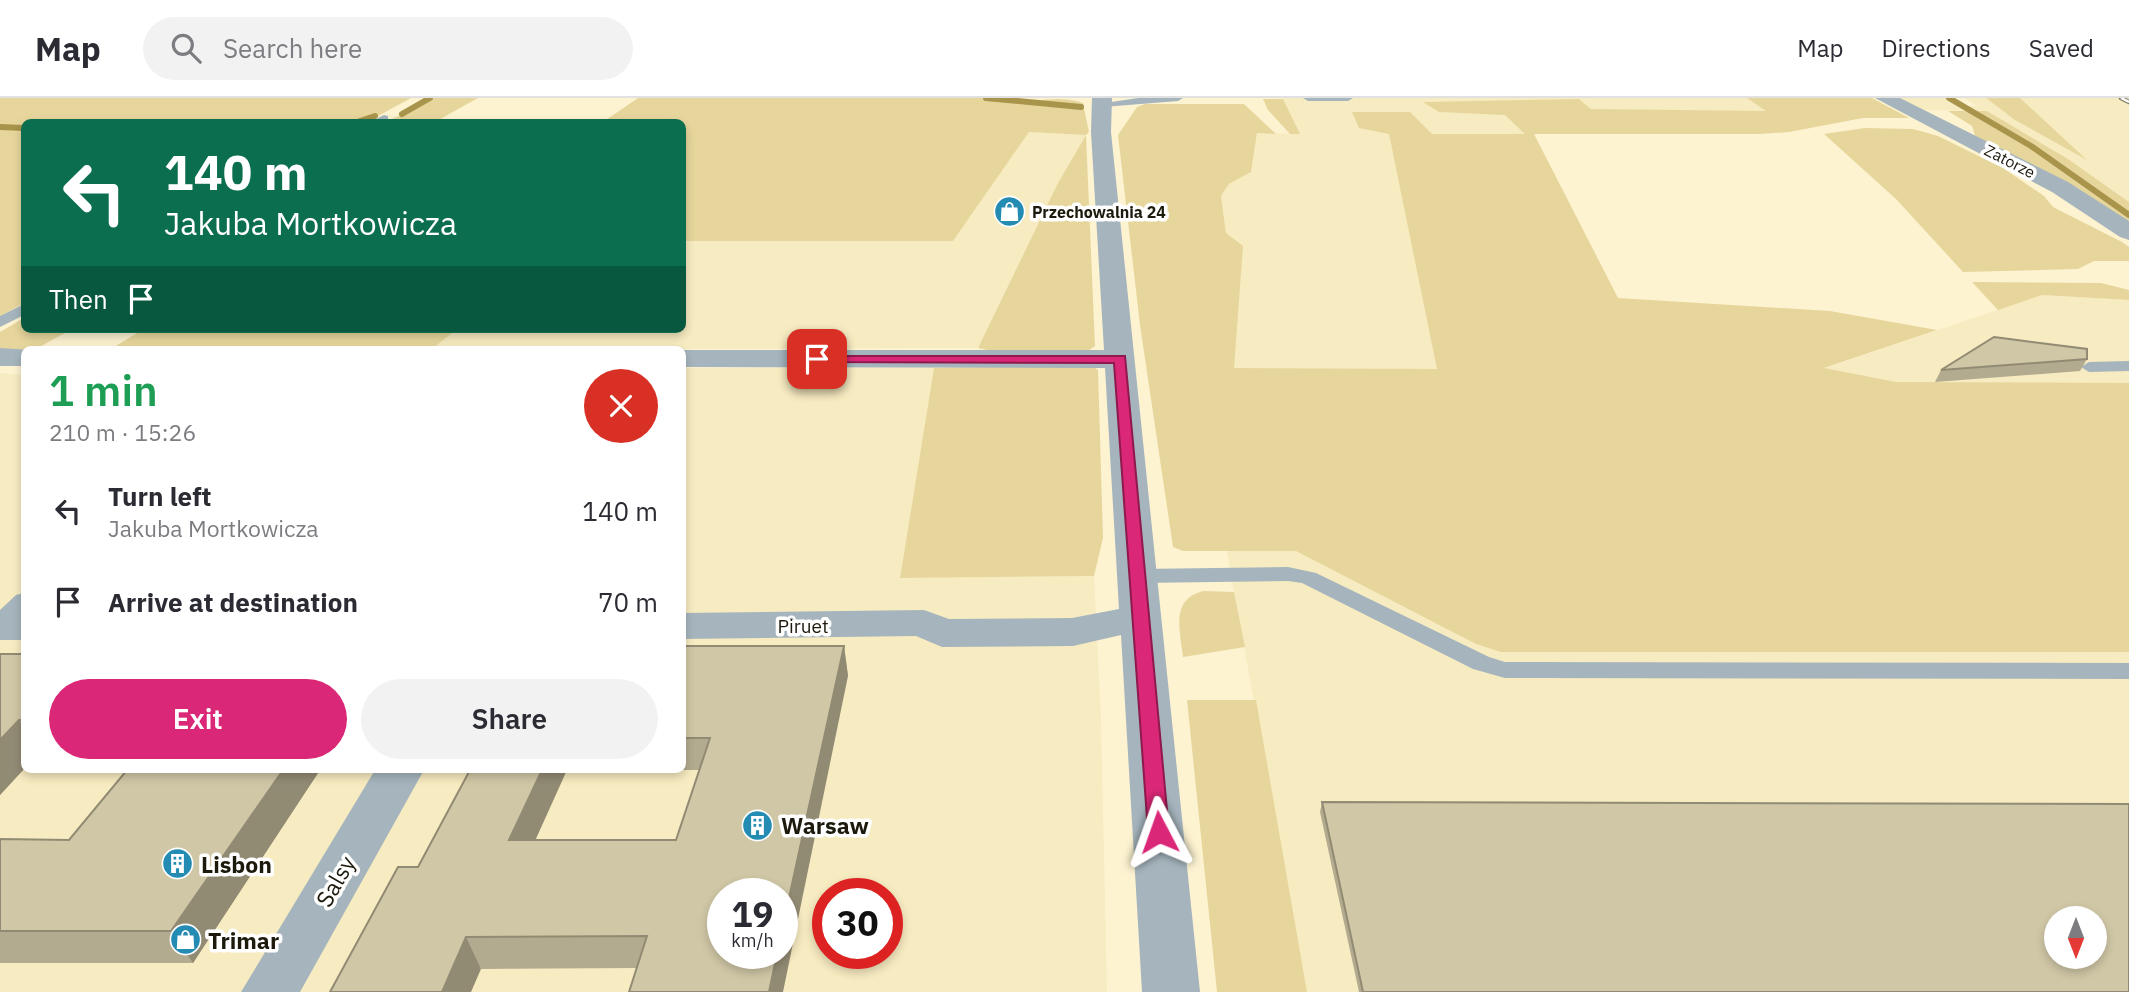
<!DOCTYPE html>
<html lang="en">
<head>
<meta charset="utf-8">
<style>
  :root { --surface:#fff; --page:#f2f2f3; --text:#2b2b33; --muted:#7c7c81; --line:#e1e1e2; --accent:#db2777 }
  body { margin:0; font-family:"IBM Plex Sans",sans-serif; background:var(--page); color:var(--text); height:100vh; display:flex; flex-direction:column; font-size:26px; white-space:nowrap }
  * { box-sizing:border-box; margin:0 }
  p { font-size:23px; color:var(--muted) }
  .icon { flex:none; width:38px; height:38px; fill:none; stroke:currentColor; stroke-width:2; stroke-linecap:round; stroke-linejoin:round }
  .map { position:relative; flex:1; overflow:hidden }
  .panel { position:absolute; left:21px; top:248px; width:665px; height:427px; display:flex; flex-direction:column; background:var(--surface); border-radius:10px; box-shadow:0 4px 10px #0003 }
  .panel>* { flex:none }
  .guide { position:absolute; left:21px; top:21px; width:665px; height:214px; border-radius:10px; box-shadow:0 4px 10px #0003; background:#0b6e4f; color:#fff; overflow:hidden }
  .needle { width:46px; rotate:180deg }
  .tools { position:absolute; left:2044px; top:808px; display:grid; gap:14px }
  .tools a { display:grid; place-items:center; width:63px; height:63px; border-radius:50%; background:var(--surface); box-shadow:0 4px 10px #0003; font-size:35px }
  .speed { position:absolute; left:707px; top:780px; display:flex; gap:14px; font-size:35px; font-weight:700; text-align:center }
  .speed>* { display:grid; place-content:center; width:91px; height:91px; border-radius:50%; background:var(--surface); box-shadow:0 4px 10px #0003; line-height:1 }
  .speed small { font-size:18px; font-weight:400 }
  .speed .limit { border:10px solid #d22; background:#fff; color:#111 }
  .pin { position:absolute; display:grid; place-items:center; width:60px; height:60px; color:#fff; margin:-30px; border-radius:14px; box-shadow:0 4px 10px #0006 }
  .me { position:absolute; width:77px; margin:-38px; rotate:356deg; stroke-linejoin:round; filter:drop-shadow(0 0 5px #0008) }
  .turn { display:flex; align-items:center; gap:24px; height:147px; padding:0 28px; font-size:32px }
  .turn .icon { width:91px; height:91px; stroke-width:2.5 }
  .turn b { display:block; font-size:49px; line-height:60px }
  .then { display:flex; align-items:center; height:66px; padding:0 28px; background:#0003; gap:14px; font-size:26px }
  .round { display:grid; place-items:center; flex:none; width:74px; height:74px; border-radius:37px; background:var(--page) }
  .headline { display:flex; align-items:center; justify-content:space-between; height:119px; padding:0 28px }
  h1 { font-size:42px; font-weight:600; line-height:52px; color:#1e9e55 }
  .button { display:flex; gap:14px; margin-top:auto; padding:14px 28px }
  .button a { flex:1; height:80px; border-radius:42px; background:var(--accent); color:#fff; font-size:28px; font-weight:600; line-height:80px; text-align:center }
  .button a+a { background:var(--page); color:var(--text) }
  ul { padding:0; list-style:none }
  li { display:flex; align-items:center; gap:21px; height:91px; padding:0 28px }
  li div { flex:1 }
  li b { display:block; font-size:26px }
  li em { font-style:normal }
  header { display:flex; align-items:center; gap:42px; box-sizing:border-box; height:98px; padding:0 35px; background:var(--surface); border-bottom:2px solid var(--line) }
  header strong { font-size:33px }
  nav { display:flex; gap:38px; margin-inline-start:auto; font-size:24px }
  .search { width:490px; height:63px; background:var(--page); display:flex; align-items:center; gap:18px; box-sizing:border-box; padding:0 24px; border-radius:38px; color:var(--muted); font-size:26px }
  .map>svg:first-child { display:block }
  .built { fill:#f7ebc1; fill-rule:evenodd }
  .green { fill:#e7d69c }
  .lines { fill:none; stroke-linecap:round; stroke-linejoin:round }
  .stream { stroke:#a9944b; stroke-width:6 }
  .service { fill:#a6b5bd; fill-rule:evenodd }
  .minor { fill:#a6b5bd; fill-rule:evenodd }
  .rail-casing { stroke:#7c7660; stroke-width:4.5 }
  .rail { stroke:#fff; stroke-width:2.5; stroke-dasharray:9; stroke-linecap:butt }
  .wall { fill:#b3ab8f }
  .shaded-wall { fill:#928b74 }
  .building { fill:#d0c7a6; stroke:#928b74; stroke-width:2; fill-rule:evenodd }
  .route { fill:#db2777; stroke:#8e194d; stroke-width:2 }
  .labels { text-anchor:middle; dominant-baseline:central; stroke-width:7; stroke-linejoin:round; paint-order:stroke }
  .far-street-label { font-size:16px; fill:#1d1a0d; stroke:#fff }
  .far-poi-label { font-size:16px; font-weight:bold; fill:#1d1a0d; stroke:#fff; text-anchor:start }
  .street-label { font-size:19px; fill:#1d1a0d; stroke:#fff }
  .near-poi-label { font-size:23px; font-weight:bold; fill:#1d1a0d; stroke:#fff; text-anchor:start }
  .near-street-label { font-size:23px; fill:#1d1a0d; stroke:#fff }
</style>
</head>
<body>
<header>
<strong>Map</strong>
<div class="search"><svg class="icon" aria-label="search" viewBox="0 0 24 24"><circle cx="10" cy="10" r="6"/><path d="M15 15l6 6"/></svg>Search here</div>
<nav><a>Map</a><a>Directions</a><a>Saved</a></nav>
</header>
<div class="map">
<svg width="2129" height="894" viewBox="0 0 2129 894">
  <rect width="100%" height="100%" fill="#fdf3d1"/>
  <path class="built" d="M1282 0H1816L1852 21 1789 34 1759 36H1389L1438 271H1823L2041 197 2129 202V894H1307L1194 274 1226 135 1221 98 1229 86 1251 74 1257 35 1299 36ZM2056 821H2095V859H2056Z
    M1893 0H1945L1960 8H1977L1964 0H1986L2016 22 2083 60 2020 0H2129V104L2068 61 1987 13 1914 12Z
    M1029 34 1086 37 1058 85 978 250 431 252 457 231H682L683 143H953Z
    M683 270H934L900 480 1094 478 1101 620 1107 894H0V275L24 277V672H682ZM723 796H782V856H723ZM828 796H887V856H828Z"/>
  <path class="green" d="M0 0H411L367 24H24V205L0 218Z
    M434 0H478L435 24H386Z
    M638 0H1013L1037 3C1049 0 1070 0 1083 5L1089 34 1086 37 1095 248 1088 253H991L978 250 1058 85 1086 37 1029 34 953 143H683L682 24H603Z
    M1747 0H1872L1909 20H1863L1789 34 1759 36H1534L1618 200 1830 213 1937 232 1824 270 1896 284 2129 285V554H1501L1476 546 1296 453H1183L1173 449 1140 227 1118 37 1137 9 1145 6H1244L1276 36 1257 35 1251 74 1229 86 1221 98 1226 135 1243 148 1234 270 1437 271 1389 36 1359 30 1352 14H1410L1432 36H1525L1505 17 1439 14 1423 4 1579 1 1591 11 1766 13Z
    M1986 0H2020L2087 62 2015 22Z
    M1263 1H1283L1300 36H1290L1268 12Z
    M1948 13H1987L2068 61 2129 104V126L1976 40 1972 28Z
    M1865 30 1913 31 1938 38 2003 70 2044 98 2053 109 2122 144 2129 149V163H2094L2078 171 1963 174 1896 101 1824 36Z
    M1972 184 2101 185 2129 192V202L2042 197 1998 212Z
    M24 220V231H72L34 252 0 251V234Z
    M144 231H457L431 252H109Z
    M1092 268 1098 272 1103 440 1094 478 900 480 934 270Z
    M1204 493 1234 494 1245 549 1183 559C1180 533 1170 500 1204 493Z
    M1187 602H1256L1307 894H1217Z"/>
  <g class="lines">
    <path class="stream" d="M986 0 1081 9
      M1949 0 2031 48 2129 117
      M402 16 430 0
      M357 24 375 18
      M0 29 24 30"/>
    <path class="service" d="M1138 0H1183L1178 3 1103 9 1098 6Z
      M1303 0H1353L1348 3H1308Z
      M384 17 388 18V22L370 24Z
      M24 206V217L0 229V218Z
      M2129 263V273L2089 274 2081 269 2089 264Z
      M1288 469 1316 475 1489 559 1505 564 2129 565V581L1505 580 1473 571 1302 485 1288 483 1139 485 1128 478 1139 471Z
      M24 495V514L8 530 0 532V512L16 497Z"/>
    <path class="minor" d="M1092 0H1112L1111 34 1200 894H1142L1121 537 1073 548 942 549 916 538 682 541V515L924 512 949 521 1072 520 1119 511 1105 270 682 269V252H677H1104L1091 34Z
      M1875 0H1900L2068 84 2129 123V142L2120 139 2052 94Z
      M0 250 33 252H24V268H0Z
      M0 516H24V542H0Z
      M375 672H424L300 894H241Z"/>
    <defs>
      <path id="rail" d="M2121 0 2129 4"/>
    </defs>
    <use href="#rail" class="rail-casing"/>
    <use href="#rail" class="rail"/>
  </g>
  <path class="wall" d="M554 231H605L602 234Z
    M2087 261 2080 273 1935 284 1941 272Z
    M682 548H844L848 578 637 870 481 871 418 769 536 742H676L699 672H682Z
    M24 556V671L0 697Z
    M127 672H320L193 865H0V741L69 742Z
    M1322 704 2129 894H1359L1320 714Z"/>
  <path class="shaded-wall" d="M844 548 848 578 783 894H769L777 856H782V832Z
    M19 622 24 630V671L0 697V642Z
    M283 672H320L193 865 171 833Z
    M542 672H567L521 774 509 742Z
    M466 839 481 871 471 894H442Z"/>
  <path class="building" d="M1994 239 2087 251V261L1941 272Z
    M682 548H844L782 832V796H723V856H777L769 894H629L647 838 466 839 442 894H330L398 769H418L470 672H542L509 742H676L710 640H682Z
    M0 556H24V622H19L0 642Z
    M127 672H283L171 833H0V741L69 742Z
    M1322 704 2129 706V894H1363ZM2056 821H2095V859H2056Z"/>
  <path class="route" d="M812 258H1125L1169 734 1166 740H1151L1148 734 1114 265 817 264 812 263Z"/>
  <defs>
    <symbol id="shop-disc" viewBox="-11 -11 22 22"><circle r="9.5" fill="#248bb3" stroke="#fff"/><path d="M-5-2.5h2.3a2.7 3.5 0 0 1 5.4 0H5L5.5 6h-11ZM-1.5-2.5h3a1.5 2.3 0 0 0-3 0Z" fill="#fff"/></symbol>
    <symbol id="building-disc" viewBox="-11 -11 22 22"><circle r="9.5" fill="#248bb3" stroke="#fff"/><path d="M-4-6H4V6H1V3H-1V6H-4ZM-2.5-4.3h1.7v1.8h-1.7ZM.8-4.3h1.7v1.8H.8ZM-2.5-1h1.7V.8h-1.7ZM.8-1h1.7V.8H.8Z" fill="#fff"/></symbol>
  </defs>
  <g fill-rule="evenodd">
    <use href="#shop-disc" x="992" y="96" width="35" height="35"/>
    <use href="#building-disc" x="740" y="710" width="35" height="35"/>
    <use href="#building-disc" x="160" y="748" width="35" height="35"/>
    <use href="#shop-disc" x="168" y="824" width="35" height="35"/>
  </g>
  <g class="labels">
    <g class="far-street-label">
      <text transform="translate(2010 63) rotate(27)">Zatorze</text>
    </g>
    <g class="far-poi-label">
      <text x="1032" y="114">Przechowalnia 24</text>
    </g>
    <g class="street-label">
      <text x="803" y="528">Piruet</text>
    </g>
    <g class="near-poi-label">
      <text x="781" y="727">Warsaw</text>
      <text x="201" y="766">Lisbon</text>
      <text x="208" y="842">Trimar</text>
    </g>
    <g class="near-street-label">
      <text transform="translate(335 783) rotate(-60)">Salsy</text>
    </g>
  </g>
</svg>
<div class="tools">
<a><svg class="needle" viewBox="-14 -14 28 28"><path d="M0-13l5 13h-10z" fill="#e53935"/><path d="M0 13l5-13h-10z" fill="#7c7c81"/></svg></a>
</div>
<div class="speed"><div>19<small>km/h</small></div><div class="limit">30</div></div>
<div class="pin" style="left:817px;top:261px;background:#d93025"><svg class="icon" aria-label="arrive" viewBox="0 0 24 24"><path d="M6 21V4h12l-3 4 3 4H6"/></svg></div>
<svg class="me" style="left:1159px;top:734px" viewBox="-20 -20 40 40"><path d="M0-17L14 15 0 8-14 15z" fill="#db2777" stroke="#fff" stroke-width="4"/></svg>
<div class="guide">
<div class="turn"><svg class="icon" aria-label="left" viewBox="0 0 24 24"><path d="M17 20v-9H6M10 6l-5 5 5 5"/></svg><div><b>140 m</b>Jakuba Mortkowicza</div></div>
<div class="then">Then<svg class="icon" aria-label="arrive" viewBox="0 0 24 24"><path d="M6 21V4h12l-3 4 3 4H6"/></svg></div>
</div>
<section class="panel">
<div class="headline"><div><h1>1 min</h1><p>210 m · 15:26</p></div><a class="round" style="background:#d93025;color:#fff"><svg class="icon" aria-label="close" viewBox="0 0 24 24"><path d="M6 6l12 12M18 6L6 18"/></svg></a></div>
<ul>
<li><svg class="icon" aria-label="left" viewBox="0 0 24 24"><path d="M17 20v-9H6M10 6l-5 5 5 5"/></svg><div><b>Turn left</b><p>Jakuba Mortkowicza</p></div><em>140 m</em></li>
<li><svg class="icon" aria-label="arrive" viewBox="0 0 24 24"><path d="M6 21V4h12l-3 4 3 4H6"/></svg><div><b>Arrive at destination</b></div><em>70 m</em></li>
</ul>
<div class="button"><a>Exit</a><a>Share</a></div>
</section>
</div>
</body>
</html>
